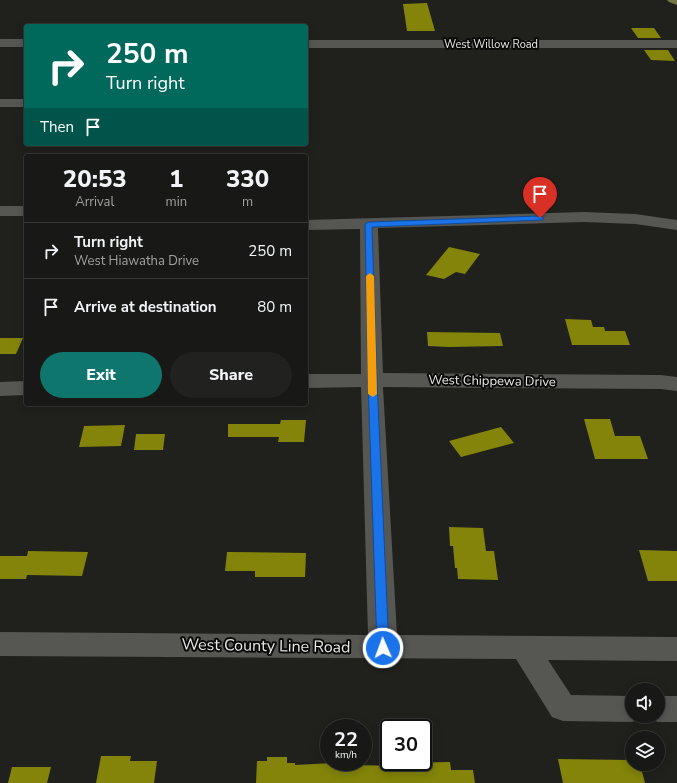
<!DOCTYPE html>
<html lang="en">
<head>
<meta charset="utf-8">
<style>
  :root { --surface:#181816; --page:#21211f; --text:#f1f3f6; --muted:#9fa0a1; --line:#363735; --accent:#0f766e }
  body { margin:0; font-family:"Nunito Sans",sans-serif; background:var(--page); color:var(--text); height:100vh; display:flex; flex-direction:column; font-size:15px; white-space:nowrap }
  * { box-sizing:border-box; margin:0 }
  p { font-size:13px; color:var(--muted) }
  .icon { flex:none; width:22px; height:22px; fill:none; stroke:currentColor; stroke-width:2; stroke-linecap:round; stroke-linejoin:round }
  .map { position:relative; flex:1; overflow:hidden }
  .drawer { position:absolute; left:24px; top:154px; width:284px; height:252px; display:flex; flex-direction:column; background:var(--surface); border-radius:4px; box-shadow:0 2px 10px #0003,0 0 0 1px var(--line) }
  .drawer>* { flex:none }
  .top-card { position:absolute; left:24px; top:24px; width:284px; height:122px; border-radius:4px; box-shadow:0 2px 10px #0003,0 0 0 1px var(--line); background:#00695c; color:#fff; overflow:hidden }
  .controls { position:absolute; left:625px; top:683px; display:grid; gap:8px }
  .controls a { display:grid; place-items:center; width:40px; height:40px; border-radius:50%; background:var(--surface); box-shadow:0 2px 10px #0003,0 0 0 1px var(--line); font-size:20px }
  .speed { position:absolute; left:320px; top:719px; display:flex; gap:8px; font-size:20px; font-weight:700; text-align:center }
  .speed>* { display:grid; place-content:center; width:52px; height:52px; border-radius:50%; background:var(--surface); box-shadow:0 2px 10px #0003,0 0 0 1px var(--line); line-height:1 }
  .speed small { font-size:10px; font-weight:400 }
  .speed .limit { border:2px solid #111; border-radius:6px; background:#fff; color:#111 }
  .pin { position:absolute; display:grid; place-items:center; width:34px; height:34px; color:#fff; margin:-41px -17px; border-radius:50% 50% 50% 0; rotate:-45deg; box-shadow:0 0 4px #0007 }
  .pin .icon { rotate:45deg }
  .me { position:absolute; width:44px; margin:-22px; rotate:358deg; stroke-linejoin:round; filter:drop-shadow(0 0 3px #0008) }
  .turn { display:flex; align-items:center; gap:14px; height:84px; padding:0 16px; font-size:18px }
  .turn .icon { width:52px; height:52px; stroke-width:2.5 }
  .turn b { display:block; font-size:28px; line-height:34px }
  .then { display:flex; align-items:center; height:38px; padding:0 16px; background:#0003; gap:8px; font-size:15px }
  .eta { display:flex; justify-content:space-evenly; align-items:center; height:68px; text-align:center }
  .eta b { font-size:24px; font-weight:800; line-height:28px }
  .action { display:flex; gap:8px; margin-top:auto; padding:8px 16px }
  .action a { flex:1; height:46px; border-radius:24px; background:var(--accent); color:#fff; font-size:16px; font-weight:800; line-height:46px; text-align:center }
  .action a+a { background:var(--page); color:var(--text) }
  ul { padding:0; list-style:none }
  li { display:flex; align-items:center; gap:12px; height:56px; padding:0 16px; border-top:1px solid var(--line) }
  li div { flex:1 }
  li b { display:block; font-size:15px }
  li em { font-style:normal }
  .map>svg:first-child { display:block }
  .building { fill:#838409 }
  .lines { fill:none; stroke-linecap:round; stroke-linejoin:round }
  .minor { fill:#565653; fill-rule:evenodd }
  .major { fill:#767748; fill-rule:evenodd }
  .route { fill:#1a73e8; stroke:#114b97 }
  .slow { fill:#f59e0b }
  .labels { text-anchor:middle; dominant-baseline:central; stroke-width:4; stroke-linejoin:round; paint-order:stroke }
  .far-street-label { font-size:11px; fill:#e6e6e4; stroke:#090908 }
  .street-label { font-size:13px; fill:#e6e6e4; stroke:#090908 }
  .near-street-label { font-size:16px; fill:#e6e6e4; stroke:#090908 }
</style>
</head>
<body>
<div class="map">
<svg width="677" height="783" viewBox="0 0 677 783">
  <rect width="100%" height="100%" fill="#20201d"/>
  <path class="building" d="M427 3 435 31H407L403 4Z
    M631 28H654L661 38H638Z
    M644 50H668L675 61 651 60Z
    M449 247 480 254 465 274 456 272 444 279 426 275Z
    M565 319 591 320 593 327H604L605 331H625L630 345H572Z
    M427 332 500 333 503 346 449 347 428 346Z
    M0 338H23L16 354H0Z
    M584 419H610L615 436H640L648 459H595Z
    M281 420H306L304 442H278L279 437H228V424H280Z
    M125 425 121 446 79 447 84 426Z
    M501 427 514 443 461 457 449 441Z
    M136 434H165L163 450H134Z
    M449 527 483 528 486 551H494L498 580 458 579 457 568H455L453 546H450Z
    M639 550 677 551V581H648Z
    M28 551 88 552 82 576 27 575 26 579H0V556H27Z
    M227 552 306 553 305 577H255V571H225Z
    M101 756H131L130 761H157L154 783H96Z
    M267 757H287V763H295V765L353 762V765L399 766V763L450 762 451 770H473L475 783H256L257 761H267Z
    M558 759 632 760V764H640L645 783H563Z
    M12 767H51L47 783H8Z"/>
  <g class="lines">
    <path class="minor" d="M0 39H26V47H0Z
      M306 40H677V48H306Z
      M0 99H26V107H0Z
      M0 206H26V216H0Z
      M584 212 635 214 677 220V230L635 224 584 222 378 228 383 373 661 375 677 377V391L661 389 383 387 397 635 677 637V661L548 660 571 695 632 696V716H644L643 718 632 722 563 721 552 717 516 659 0 656V632L368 635 361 387 306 388V374H361L360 229 306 230V220Z
      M26 381V395L0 396V382Z
      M658 696H677V722H658L647 718 646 716H658Z"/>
    <path class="major" d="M667 0H677V5L669 2Z"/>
  </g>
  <path class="route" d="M540 216 543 217V220L372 227 377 380 389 648 388 651 383 652 379 651 377 648 368 380 365 224 369 222Z"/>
  <path class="slow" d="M370 273 374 276 377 394 373 397 368 394 366 276Z"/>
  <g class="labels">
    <g class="far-street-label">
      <text x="491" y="44">West Willow Road</text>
    </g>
    <g class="street-label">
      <text transform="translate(492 381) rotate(1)">West Chippewa Drive</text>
    </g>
    <g class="near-street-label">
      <text transform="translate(266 646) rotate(1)">West County Line Road</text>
    </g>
  </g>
</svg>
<div class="controls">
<a><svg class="icon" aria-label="sound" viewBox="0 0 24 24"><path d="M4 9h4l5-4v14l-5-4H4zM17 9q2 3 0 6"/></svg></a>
<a><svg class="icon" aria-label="layers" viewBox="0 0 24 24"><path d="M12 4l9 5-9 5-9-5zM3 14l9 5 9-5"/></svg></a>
</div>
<div class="speed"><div>22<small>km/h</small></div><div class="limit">30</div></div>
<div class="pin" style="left:540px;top:218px;background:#d93025"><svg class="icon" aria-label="arrive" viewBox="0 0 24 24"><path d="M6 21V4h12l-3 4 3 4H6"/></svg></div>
<svg class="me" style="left:383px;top:648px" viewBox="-20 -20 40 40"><circle r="17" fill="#1a73e8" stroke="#fff" stroke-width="3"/><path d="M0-11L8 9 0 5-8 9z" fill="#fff"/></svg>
<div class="top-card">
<div class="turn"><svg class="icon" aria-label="right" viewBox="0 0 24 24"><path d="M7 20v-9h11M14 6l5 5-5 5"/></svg><div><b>250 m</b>Turn right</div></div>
<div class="then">Then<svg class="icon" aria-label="arrive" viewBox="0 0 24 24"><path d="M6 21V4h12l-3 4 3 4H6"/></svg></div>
</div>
<section class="drawer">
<div class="eta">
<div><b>20:53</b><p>Arrival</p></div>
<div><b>1</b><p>min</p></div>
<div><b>330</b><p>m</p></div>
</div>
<ul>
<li><svg class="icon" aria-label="right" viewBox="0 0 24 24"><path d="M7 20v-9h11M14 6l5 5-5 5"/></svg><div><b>Turn right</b><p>West Hiawatha Drive</p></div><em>250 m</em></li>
<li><svg class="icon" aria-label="arrive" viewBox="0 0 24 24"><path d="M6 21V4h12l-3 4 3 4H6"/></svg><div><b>Arrive at destination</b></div><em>80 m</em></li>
</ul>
<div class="action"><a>Exit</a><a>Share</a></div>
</section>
</div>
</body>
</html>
